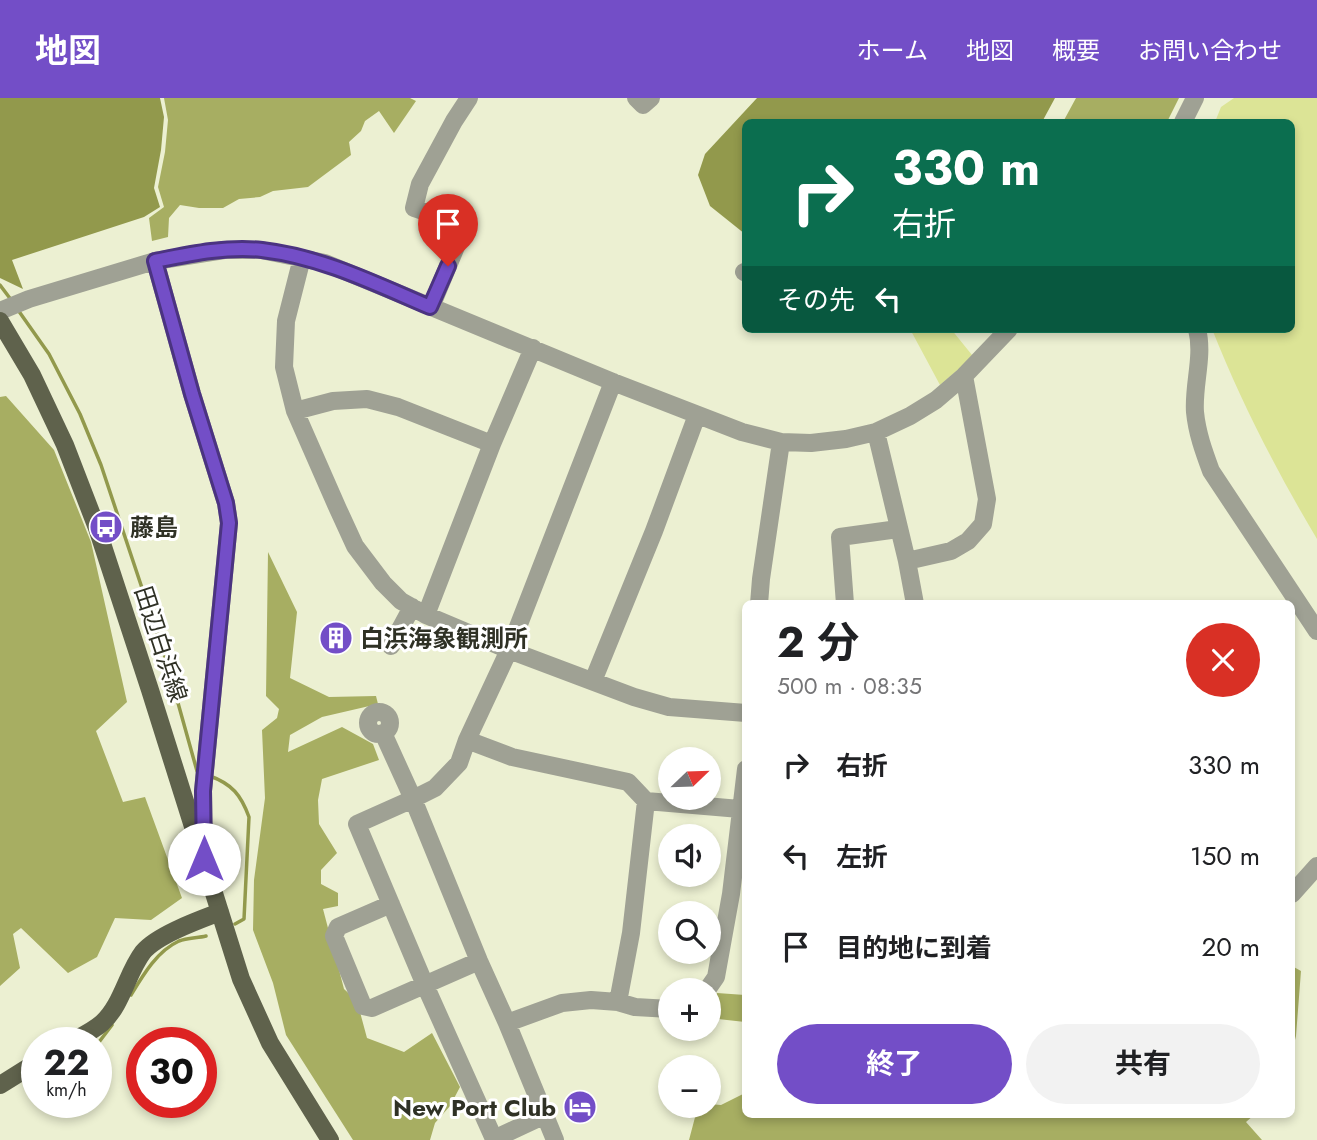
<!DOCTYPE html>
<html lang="ja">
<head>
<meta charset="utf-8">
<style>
  :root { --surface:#fff; --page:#f2f2f2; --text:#202124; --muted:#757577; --accent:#734ec7 }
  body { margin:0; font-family:Jost,"Noto Sans JP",sans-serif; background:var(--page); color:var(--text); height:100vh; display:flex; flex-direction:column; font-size:26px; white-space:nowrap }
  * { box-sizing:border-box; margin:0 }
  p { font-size:23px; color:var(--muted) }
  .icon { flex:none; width:38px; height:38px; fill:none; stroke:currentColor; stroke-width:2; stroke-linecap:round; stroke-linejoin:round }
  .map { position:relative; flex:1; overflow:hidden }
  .drawer { position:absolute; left:742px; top:502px; width:553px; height:518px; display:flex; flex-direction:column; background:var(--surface); border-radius:10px; box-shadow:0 4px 10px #0003 }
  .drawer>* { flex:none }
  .hud { position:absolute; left:742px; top:21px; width:553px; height:214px; border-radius:10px; box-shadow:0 4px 10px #0003; background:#0b6e4f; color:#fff; overflow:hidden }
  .needle { width:46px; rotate:67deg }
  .buttons { position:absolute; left:658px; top:649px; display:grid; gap:14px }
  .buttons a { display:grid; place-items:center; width:63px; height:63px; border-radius:50%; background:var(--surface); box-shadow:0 4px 10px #0003; font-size:35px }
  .speed { position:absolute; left:21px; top:929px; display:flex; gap:14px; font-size:35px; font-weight:700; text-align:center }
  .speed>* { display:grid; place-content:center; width:91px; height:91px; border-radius:50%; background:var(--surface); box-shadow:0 4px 10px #0003; line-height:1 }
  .speed small { font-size:18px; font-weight:400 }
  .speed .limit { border:10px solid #d22; background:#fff; color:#111 }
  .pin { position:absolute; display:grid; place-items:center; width:60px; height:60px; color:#fff; margin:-72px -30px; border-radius:50% 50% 50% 0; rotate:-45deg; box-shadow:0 0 7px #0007 }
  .pin .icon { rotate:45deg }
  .me { position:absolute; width:77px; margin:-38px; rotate:0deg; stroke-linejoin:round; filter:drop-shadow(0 0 5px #0008) }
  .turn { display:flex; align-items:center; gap:24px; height:147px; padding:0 35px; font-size:32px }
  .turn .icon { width:91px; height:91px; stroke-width:2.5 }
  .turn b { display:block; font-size:49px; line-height:60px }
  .then { display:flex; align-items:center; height:66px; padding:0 35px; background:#0003; gap:14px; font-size:26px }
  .round { display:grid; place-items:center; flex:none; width:74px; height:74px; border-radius:37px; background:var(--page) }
  .overview { display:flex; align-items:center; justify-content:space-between; height:119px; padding:0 35px }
  h1 { font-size:42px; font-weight:700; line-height:52px }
  .cta { display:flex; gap:14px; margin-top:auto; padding:14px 35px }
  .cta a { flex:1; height:80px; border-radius:42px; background:var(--accent); color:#fff; font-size:28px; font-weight:700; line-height:80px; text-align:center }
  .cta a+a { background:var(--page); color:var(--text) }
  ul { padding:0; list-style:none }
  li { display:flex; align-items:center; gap:21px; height:91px; padding:0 35px }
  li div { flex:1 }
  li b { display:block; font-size:26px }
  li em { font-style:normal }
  header { display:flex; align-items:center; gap:42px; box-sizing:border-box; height:98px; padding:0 35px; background:var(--accent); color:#fff }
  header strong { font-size:33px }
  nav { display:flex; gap:38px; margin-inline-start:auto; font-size:24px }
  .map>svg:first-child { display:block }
  .green { fill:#dce496 }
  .forest { fill:#a7ae62 }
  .water { fill:#92994c }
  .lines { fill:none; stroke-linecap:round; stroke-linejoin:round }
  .stream { stroke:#92994c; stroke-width:3.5 }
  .minor { stroke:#9fa194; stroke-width:18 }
  .major { stroke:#5f624c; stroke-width:18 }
  .route-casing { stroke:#4b3381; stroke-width:18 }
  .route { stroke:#734ec7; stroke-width:12 }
  .labels { text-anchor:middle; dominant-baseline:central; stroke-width:6; stroke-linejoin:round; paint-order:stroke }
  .poi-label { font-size:24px; font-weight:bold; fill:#2f3125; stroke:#fff; text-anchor:start }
  .street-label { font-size:24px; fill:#2f3125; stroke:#fff }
</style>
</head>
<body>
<header>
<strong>地図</strong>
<nav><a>ホーム</a><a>地図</a><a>概要</a><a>お問い合わせ</a></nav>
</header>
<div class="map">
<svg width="1317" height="1042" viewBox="0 0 1317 1042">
  <rect width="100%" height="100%" fill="#ecf0d2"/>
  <path class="green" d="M1234 0H1317V441C1277 374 1241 304 1212 231H1292V24H1215L1221 9Z
    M910 231H951L972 257 960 270 940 287Z"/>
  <path class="forest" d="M164 0H410L416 3 394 35 379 13 365 23 361 33 349 44 351 57 308 89 273 93 260 99 239 101 223 110H199L180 107 169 120 168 139 152 143 149 120 164 109 158 89 165 54 168 22Z
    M1076 0H1179L1167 24H1063Z
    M6 298 54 352 91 444 127 604 96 633 123 704 145 699 182 800 151 822 115 820 97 859 68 875 21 830 13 836 20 870 0 888V299Z
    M268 454 297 514 290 580 329 599 376 598 378 606 322 619 290 637 288 654 342 629 373 646 379 662 322 681 318 702 319 726 337 755 321 772V786L338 795V808L323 811 344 891 357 903 367 940 404 954 432 935 460 989 450 1008 435 1025 430 1042H353L286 937 273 885 253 832 254 782 265 700 262 632 277 620 279 611 266 598Z
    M1292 868 1301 873 1296 938 1292 954Z
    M717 895 745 897V924L709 920V911Z
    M745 995 746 1017H1254L1246 1024 1262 1042H689L698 1008H709V1006L721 1007Z"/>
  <path class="water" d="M0 0H160L164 19 161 52 154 90 160 109 144 119 12 162 23 191 0 180Z
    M757 0H1055L1042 24H746L745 136 710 108 698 77 705 56Z"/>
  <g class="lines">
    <path class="stream" d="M0 187 12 203
      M18 212 49 256 80 316 101 367 166 562 197 673 199 674
      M210 678C232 686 241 697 249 719L244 821 235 826
      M131 897C143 877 157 853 179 843 187 840 198 840 206 838
      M96 948 112 927"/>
    <path class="minor" d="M636 0 643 7 651 0
      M1183 24 1195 0
      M302 160 286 223 284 269 295 313 338 411 355 448 383 485 401 503 426 517 509 552 634 599 669 609 746 615
      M155 163 192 296 226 405 229 425 203 693 204 755
      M744 174 746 175
      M431 209 465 127 414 110 420 86 454 23 469 0
      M0 213 29 201 155 163 224 152H261L325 165 613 284 742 334 781 344 811 345 846 341 876 334 910 318 936 302 964 278 1009 231
      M1197 231C1204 258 1193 287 1195 314 1197 335 1204 354 1211 373L1317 533
      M295 313 333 303 367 301 398 309 492 346
      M876 334 907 463 915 506
      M907 463 951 453 968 443 983 426 987 401 964 278
      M759 506 761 481 781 344
      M845 506 840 439 898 431
      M426 517 492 346 533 250
      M391 548 412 509
      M593 583 654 433 697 317
      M368 625a11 11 0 1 1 22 0a11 11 0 1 1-22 0Z
      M383 635 413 701 479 863 507 925 555 1042
      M467 642 512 659 628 684 646 703 740 711
      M1292 796 1317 768
      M391 806 338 829 334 838 363 908 372 910 479 863
      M707 892 716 879 731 796 746 671
      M618 904 631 835 646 703
      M507 925 562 905 591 902 618 904 635 909 670 911
      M545 1017 494 1041 425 887 357 726 413 701 435 690 459 665 467 642 509 552 613 284"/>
    <path class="major" d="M0 223 32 277 65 347 97 430 150 592 241 881 270 945 330 1042
      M69 945C80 939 93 933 102 925 122 907 127 875 143 854 157 837 199 822 220 814
      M0 987 37 964"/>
  </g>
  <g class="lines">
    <defs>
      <path id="route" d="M204 761 203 693 229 425 226 405 192 296 155 163C190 156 227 148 262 152 322 159 376 186 430 209L448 168"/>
    </defs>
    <use href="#route" class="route-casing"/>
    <use href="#route" class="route"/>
  </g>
  <defs>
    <symbol id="bus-disc" viewBox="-11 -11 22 22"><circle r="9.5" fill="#734ec7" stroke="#fff"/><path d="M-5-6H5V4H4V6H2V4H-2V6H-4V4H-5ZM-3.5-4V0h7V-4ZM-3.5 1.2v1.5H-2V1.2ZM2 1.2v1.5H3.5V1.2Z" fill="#fff"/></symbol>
    <symbol id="building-disc" viewBox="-11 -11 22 22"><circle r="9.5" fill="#734ec7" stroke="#fff"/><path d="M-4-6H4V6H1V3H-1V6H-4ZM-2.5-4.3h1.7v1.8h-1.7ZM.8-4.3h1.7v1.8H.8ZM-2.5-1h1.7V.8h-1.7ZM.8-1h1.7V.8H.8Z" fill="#fff"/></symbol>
    <symbol id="hotel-disc" viewBox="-11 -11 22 22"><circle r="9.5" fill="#734ec7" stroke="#fff"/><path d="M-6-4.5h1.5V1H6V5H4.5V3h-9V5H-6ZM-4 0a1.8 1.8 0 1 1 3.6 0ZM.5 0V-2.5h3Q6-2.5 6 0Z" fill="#fff"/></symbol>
  </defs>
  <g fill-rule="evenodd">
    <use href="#bus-disc" x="87" y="410" width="38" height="38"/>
    <use href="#building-disc" x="317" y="521" width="38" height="38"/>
    <use href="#hotel-disc" x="561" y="990" width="38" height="38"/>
  </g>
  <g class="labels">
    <g class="poi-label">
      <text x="130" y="429">藤島</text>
      <text x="360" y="540">白浜海象観測所</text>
      <text x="556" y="1009" text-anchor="end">New Port Club</text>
    </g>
    <g class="street-label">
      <text transform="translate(161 546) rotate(72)">田辺白浜線</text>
    </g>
  </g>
</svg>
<div class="buttons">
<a><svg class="needle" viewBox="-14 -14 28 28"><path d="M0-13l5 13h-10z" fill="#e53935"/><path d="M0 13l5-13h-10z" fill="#757577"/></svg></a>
<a><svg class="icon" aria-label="sound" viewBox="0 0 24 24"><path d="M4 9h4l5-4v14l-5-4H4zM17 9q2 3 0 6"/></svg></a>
<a><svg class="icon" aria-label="search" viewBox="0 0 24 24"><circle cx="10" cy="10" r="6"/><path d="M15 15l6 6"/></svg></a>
<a>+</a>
<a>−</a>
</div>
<div class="speed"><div>22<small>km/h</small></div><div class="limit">30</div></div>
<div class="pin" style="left:448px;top:168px;background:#d93025"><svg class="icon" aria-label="arrive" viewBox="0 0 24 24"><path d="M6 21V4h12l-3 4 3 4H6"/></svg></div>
<svg class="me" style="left:204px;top:761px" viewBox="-20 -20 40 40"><circle r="19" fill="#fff"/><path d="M0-13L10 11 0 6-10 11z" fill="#734ec7"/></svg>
<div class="hud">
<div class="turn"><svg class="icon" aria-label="right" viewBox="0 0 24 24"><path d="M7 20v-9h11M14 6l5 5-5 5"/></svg><div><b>330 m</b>右折</div></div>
<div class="then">その先<svg class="icon" aria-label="left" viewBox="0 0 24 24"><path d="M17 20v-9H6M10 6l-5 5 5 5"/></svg></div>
</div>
<section class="drawer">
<div class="overview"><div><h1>2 分</h1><p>500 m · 08:35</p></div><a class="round" style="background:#d93025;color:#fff"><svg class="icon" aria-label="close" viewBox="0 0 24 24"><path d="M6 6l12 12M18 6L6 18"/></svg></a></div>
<ul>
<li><svg class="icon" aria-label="right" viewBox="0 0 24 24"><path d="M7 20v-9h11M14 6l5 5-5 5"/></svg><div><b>右折</b></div><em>330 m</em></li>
<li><svg class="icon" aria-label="left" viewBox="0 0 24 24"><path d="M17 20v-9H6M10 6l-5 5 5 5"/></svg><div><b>左折</b></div><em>150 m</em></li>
<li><svg class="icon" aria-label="arrive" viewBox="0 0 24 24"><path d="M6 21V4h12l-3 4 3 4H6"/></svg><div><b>目的地に到着</b></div><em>20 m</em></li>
</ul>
<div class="cta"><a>終了</a><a>共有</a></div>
</section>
</div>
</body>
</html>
